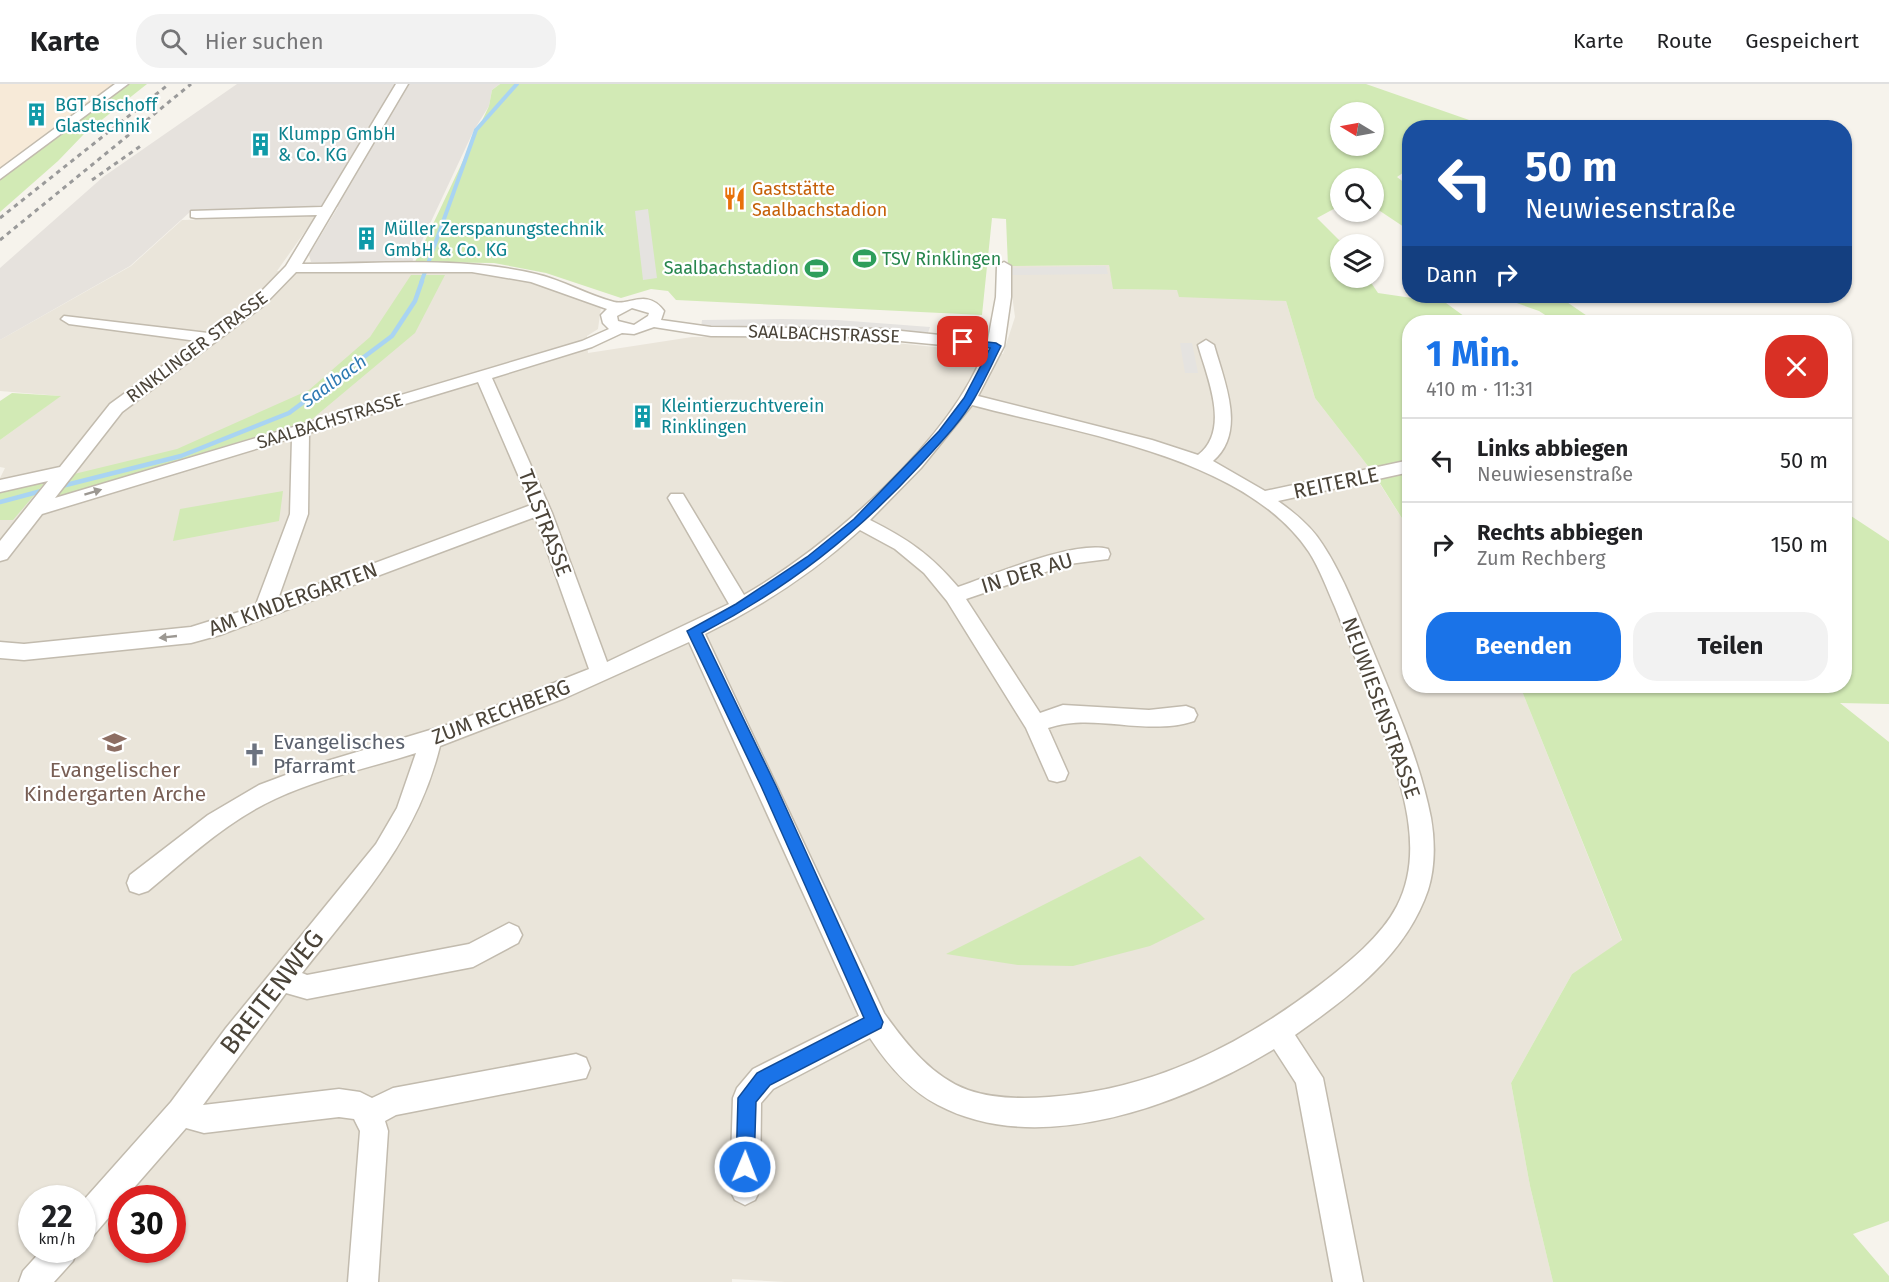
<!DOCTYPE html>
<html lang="de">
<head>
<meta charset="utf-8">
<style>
  :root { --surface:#fff; --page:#f2f2f2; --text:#202124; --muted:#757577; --line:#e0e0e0; --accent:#1a73e8 }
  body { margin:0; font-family:"Fira Sans",sans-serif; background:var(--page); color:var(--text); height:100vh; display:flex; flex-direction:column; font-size:22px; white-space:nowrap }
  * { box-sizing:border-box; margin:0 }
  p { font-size:20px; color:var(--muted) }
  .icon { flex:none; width:33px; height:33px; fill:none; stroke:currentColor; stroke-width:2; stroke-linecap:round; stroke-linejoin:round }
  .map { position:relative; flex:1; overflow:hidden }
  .side { position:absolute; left:1402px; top:231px; width:450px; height:378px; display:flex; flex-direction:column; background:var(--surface); border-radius:24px; box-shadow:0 2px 4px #0004 }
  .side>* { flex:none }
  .guide { position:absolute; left:1402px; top:36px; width:450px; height:183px; border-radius:24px; box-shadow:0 2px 4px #0004; background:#1a4fa0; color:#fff; overflow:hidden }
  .needle { width:39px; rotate:280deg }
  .fabs { position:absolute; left:1330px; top:18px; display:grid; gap:12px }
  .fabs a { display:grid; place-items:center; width:54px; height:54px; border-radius:50%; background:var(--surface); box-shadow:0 2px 4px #0004; font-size:30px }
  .speed { position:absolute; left:18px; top:1101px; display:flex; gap:12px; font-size:30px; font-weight:700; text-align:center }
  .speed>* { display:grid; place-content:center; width:78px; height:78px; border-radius:50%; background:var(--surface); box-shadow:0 2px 4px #0004; line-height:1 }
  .speed small { font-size:15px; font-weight:400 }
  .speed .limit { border:9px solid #d22; background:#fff; color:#111 }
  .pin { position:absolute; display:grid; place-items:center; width:51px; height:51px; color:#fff; margin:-26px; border-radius:12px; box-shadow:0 3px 9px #0006 }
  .me { position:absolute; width:66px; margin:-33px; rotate:1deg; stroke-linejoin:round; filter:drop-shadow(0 0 4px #0008) }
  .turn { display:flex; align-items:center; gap:21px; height:126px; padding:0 24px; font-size:27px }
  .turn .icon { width:78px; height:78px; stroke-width:2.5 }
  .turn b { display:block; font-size:42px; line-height:51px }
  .then { display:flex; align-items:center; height:57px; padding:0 24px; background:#0003; gap:12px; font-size:22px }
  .round { display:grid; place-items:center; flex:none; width:63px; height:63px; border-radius:24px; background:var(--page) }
  .headline { display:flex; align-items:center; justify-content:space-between; height:102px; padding:0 24px }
  h1 { font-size:36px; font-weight:700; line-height:45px; color:var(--accent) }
  .primary-button { display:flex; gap:12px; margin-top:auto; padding:12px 24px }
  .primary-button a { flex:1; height:69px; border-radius:24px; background:var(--accent); color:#fff; font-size:24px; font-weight:700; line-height:69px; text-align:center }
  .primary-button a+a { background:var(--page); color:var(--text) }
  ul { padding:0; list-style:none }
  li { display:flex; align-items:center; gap:18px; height:84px; padding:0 24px; border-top:2px solid var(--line) }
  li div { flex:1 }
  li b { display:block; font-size:22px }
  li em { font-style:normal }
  header { display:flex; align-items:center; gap:36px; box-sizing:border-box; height:84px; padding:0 30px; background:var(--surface); border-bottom:2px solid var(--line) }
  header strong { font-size:28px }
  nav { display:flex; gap:33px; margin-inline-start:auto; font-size:21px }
  .search { width:420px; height:54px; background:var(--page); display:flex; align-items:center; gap:15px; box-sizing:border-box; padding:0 21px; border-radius:24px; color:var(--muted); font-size:22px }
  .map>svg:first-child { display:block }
  .residential { fill:#eae5da; fill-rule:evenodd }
  .commercial { fill:#f7ead8 }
  .industrial { fill:#e6e2dd }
  .green { fill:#d2eab5; fill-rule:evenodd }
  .parking { fill:#e5e3e0 }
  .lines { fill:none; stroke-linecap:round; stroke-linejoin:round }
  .stream-far1 { stroke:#a9d4f2; stroke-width:4 }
  .stream { stroke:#a9d4f2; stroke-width:4.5 }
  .minor-casing { stroke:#c2bbae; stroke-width:3 }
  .minor { fill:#fff; fill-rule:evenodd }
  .rail { stroke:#9a9a9a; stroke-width:3; stroke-dasharray:4.5 4.5; stroke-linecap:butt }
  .oneway { fill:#9c9892 }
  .route { fill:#1a73e8; stroke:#114b97; stroke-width:1.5 }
  .labels { text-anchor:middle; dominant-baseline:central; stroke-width:4.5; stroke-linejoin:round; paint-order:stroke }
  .far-culture-label { font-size:18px; fill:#0d838f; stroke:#fff; text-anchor:start }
  .far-food-label { font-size:18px; fill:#c56008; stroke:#fff; text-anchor:start }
  .far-leisure-label { font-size:18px; fill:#27864d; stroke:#fff; text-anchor:start }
  .far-street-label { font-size:18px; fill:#4b4439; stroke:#fff }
  .far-water-label { font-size:18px; font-style:italic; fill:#2e7ab2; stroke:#fff }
  .street-label { font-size:21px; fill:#4b4439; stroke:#fff }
  .worship-label { font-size:21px; fill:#5b616d; stroke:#fff; text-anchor:start }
  .education-label { font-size:21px; fill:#785e54; stroke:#fff }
  .near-street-label { font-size:26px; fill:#4b4439; stroke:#fff }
</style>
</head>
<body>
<header>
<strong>Karte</strong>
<div class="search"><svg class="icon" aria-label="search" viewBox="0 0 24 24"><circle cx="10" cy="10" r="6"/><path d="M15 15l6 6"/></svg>Hier suchen</div>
<nav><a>Karte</a><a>Route</a><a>Gespeichert</a></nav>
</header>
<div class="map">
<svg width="1889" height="1198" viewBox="0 0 1889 1198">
  <rect width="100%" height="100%" fill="#f6f3ec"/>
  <path class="residential" d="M316 132 277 187 478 189 529 198 601 223 598 245 587 252 588 269 692 253H837L1003 270 1015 233 1008 182 1109 181 1114 205 1177 206 1286 217 1315 314 1371 386 1410 447V602H1520L1622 857 1572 890 1511 999 1530 1102 1553 1198H785L732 1195V1198H0V436H13L0 408V394L5 384 0 383V356L60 312 0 307V256L131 182 182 136ZM32 1114H82V1166H32ZM122 1114H172V1166H122Z"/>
  <path class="commercial" d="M0 0H127L0 96Z"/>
  <path class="industrial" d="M237 0H500L492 6 489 22 474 46 412 178H311L309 171 338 123 190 128 130 182 0 256V184L103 93Z"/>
  <path class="green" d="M127 0H147L84 50 58 77 0 128V96Z
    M500 0H1366L1472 37 1461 43 1410 44V84L1397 93 1410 103V147L1374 123V94H1341V121L1317 134 1343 160H1341V194H1368L1378 209 1446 219 1472 238H1410V379L1371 386 1315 314 1286 217 1179 213 1177 206 1113 205 1109 181 1008 182 1006 135 992 134 982 231 676 216 668 207 651 205 621 214 546 189 494 179 415 178 489 22 492 6ZM1341 28H1374V62H1341Z
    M411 191H445L415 249 311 336 53 414 70 391 177 365 309 306 370 253Z
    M1497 212H1558L1596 238H1556L1539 227Z
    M12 309 61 312 0 356V317Z
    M1410 386V447L1376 393Z
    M47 396 13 436H0V408Z
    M283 407 279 437 173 457 180 425Z
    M1845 428 1889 457V620L1840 619 1889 658V1137L1853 1150 1889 1192V1198H1553L1530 1102 1511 999 1572 890 1622 856 1520 602H1845Z
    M1140 772 1205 835 1150 862 1073 882 1018 881 946 870Z"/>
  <path class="parking" d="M648 125 657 194 643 196 635 127Z
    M1106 182 1108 190 1008 191V184Z
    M782 235 837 236 930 243 928 249 834 243 701 244 702 236Z
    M1180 259H1192L1198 289H1185Z"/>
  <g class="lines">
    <path class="stream-far1" d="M421 199 476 46 517 0"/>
    <path class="stream" d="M58 403 181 372 289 329 392 252 415 217 422 197
      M0 418 45 406"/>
    <defs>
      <path id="minor" d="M115 0H128L0 95V85Z
        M396 0H408L302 180C379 180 460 172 536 190 563 196 587 211 614 218 629 222 647 204 664 227L661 236 711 243 882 245 988 256 996 213 997 182 1004 178 1011 182V213L1004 262 978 312 1152 356 1198 371C1231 346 1207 293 1198 261L1206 256 1214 261C1224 297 1247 348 1213 377L1265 407 1410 376V388L1278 417C1295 429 1312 443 1323 461 1344 493 1358 532 1373 567 1395 621 1420 677 1431 734 1435 757 1435 784 1428 806 1406 871 1349 913 1295 951L1323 994 1363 1198H1333L1296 999 1274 965C1183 1020 1040 1075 938 1021 909 1006 888 981 870 954L773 1005 761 1019 760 1106 755 1116 745 1121 735 1116 730 1106 733 1014 737 1004 753 985 859 932 689 558 565 614 440 662C417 756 360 815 302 889L307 891 469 860 509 839 518 843 522 851 518 859 473 883 307 915 286 909 203 1021 339 1005 360 1008 372 1014 393 1004 576 970 586 974 590 984 586 994 396 1031 385 1037 388 1047 378 1198H348L360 1047 354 1035 339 1033 204 1049 186 1044 125 1114H122V1118L93 1152 82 1156V1118L171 1018 226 944 376 760 397 724 416 669C369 684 320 694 275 715 227 737 188 774 148 807L139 810 130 807 127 799 130 791 208 731 259 701 307 683 450 640 589 585 535 433 220 551 191 559 24 576 0 574V558L24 560 191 543 255 523 290 430 292 354 42 430 7 475 0 477V457L48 397 0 408V396L60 383 110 320 197 257 69 240 61 235 64 232 208 249 253 216 286 182 317 131 196 134 191 133V127L322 123ZM296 188H472L531 198 607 225 601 231 603 239 609 245 582 257 55 414 122 328 263 222ZM632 224 649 229 648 232 634 241 618 237 617 232ZM654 243 711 252 858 253 985 265C951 357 828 463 744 511L683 410H671L668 414 729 520 607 578 552 429 492 294 592 263 622 249 634 250ZM478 298 531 421 278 515 308 430 309 349ZM972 321C1076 349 1245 372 1309 468 1320 485 1327 505 1335 523 1351 563 1367 603 1382 644 1401 699 1426 766 1397 822 1381 853 1348 879 1321 900 1240 962 1152 1006 1049 1013 1022 1015 994 1015 968 1006 932 993 906 960 884 929L705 550C762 522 813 489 860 446L895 465 924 489 947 517 1026 644 1049 696 1057 698 1065 696 1068 689 1048 644C1093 628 1146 653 1194 637L1197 631 1194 625 1186 622 1149 626 1063 621 1040 629 966 515 1069 480 1108 475 1110 470 1108 465C1074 456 993 491 958 503 931 471 908 455 870 436L921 384Z
        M42 1166H77L73 1177 54 1198H19L23 1187Z"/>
    </defs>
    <use href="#minor" class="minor-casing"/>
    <use href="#minor" class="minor"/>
    <path class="rail" d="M92 96 142 61
      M0 134 169 0
      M0 156 191 0"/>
  </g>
  <defs><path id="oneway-solid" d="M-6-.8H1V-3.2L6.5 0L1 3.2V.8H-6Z" transform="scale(1.5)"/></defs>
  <g class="oneway">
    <use href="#oneway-solid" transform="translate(93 408) rotate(-17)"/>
    <use href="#oneway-solid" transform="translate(168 553) rotate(174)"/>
  </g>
  <path class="route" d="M960 255 996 259 1001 262C992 280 984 298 974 315 960 339 940 359 922 379 856 451 788 504 702 549L776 702 883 938 881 944 770 1001 756 1018 754 1083 752 1090 745 1092 738 1090 736 1083 738 1014 757 989 864 934 761 702 687 547 736 520 807 473 854 435 939 347 964 314 990 264 960 260Z"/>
  <defs>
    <symbol id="building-bare" viewBox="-9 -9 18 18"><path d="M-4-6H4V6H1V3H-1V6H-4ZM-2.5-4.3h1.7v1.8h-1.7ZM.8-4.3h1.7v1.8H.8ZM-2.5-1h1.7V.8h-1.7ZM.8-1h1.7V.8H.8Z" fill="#0f9aa8" stroke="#fff" stroke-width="2.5" paint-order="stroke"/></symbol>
    <symbol id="restaurant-bare" viewBox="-9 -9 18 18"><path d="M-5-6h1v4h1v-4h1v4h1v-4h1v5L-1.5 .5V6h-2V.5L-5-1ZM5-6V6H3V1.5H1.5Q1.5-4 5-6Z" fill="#e8710a" stroke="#fff" stroke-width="2.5" paint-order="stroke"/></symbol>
    <symbol id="stadium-bare" viewBox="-9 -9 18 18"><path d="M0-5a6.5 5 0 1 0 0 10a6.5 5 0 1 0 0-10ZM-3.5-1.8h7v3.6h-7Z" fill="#2e9e5b" stroke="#fff" stroke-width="2.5" paint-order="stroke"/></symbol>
    <symbol id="school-bare" viewBox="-9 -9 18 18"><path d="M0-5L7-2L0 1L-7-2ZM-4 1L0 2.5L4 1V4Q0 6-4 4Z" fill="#8d6e63" stroke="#fff" stroke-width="2.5" paint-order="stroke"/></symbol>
    <symbol id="church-bare" viewBox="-9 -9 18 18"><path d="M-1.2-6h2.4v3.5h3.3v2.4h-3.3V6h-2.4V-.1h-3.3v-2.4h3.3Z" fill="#6b7280" stroke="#fff" stroke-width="2.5" paint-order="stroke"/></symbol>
  </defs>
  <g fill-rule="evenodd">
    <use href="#building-bare" x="20" y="14" width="33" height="33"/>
    <use href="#building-bare" x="244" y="44" width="33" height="33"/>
    <use href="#restaurant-bare" x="718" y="98" width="33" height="33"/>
    <use href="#building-bare" x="350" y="138" width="33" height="33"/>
    <use href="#stadium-bare" x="848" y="158" width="33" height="33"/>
    <use href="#stadium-bare" x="800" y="168" width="33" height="33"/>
    <use href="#building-bare" x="626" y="316" width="33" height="33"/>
    <use href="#school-bare" x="98" y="642" width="33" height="33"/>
    <use href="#church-bare" x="238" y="654" width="33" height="33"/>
  </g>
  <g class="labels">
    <g class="far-culture-label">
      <text x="55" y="21">BGT Bischoff<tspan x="55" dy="21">Glastechnik</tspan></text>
      <text x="278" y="50">Klumpp GmbH<tspan x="278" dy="21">&amp; Co. KG</tspan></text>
      <text x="384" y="145">Müller Zerspanungstechnik<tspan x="384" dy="21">GmbH &amp; Co. KG</tspan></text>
      <text x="661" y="322">Kleintierzuchtverein<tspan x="661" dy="21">Rinklingen</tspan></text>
    </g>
    <g class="far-food-label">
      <text x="752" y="105">Gaststätte<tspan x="752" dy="21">Saalbachstadion</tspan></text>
    </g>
    <g class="far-leisure-label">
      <text x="882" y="175">TSV Rinklingen</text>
      <text x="799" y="184" text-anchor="end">Saalbachstadion</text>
    </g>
    <g class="far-street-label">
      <text transform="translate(824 250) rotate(2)">SAALBACHSTRASSE</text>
      <text transform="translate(197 263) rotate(-37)">RINKLINGER STRASSE</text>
      <text transform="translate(330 337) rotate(-17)">SAALBACHSTRASSE</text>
    </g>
    <g class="far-water-label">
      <text transform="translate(334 297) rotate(-36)">Saalbach</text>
    </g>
    <g class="street-label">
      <text transform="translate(1336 399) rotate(-12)">REITERLE</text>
      <text transform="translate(545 439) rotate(69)">TALSTRASSE</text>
      <text transform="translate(1027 489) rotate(-17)">IN DER AU</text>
      <text transform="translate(293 515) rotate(-20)">AM KINDERGARTEN</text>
      <text transform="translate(1381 624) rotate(70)">NEUWIESENSTRASSE</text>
      <text transform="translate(501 628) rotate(-21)">ZUM RECHBERG</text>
    </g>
    <g class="worship-label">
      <text x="273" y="658">Evangelisches<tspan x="273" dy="24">Pfarramt</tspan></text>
    </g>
    <g class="education-label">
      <text x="115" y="686">Evangelischer<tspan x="115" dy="24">Kindergarten Arche</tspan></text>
    </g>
    <g class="near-street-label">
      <text transform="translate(272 908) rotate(-52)">BREITENWEG</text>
    </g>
  </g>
</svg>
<div class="fabs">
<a><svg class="needle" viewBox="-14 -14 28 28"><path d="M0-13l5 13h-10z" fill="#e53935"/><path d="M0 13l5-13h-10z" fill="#757577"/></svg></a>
<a><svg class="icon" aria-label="search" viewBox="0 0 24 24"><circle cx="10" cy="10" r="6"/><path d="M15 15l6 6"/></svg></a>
<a><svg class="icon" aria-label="layers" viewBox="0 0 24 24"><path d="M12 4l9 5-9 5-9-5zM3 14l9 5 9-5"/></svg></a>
</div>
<div class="speed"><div>22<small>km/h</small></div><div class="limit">30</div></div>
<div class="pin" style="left:963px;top:258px;background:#d93025"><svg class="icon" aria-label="arrive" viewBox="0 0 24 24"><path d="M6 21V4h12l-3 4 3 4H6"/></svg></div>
<svg class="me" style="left:745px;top:1083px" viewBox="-20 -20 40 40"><circle r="17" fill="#1a73e8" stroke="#fff" stroke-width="3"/><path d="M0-11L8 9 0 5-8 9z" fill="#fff"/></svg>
<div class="guide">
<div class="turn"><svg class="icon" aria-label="left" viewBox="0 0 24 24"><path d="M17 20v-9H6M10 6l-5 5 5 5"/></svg><div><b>50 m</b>Neuwiesenstraße</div></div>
<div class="then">Dann<svg class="icon" aria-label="right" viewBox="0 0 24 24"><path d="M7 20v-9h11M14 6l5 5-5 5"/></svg></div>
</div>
<section class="side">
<div class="headline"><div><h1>1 Min.</h1><p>410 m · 11:31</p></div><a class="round" style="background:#d93025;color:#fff"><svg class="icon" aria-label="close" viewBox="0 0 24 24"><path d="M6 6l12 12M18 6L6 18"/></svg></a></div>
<ul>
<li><svg class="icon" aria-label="left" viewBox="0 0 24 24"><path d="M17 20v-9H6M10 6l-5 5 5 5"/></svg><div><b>Links abbiegen</b><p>Neuwiesenstraße</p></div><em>50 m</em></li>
<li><svg class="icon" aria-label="right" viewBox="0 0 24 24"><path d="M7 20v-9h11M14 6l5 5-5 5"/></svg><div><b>Rechts abbiegen</b><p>Zum Rechberg</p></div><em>150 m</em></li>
</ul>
<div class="primary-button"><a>Beenden</a><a>Teilen</a></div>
</section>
</div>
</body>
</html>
